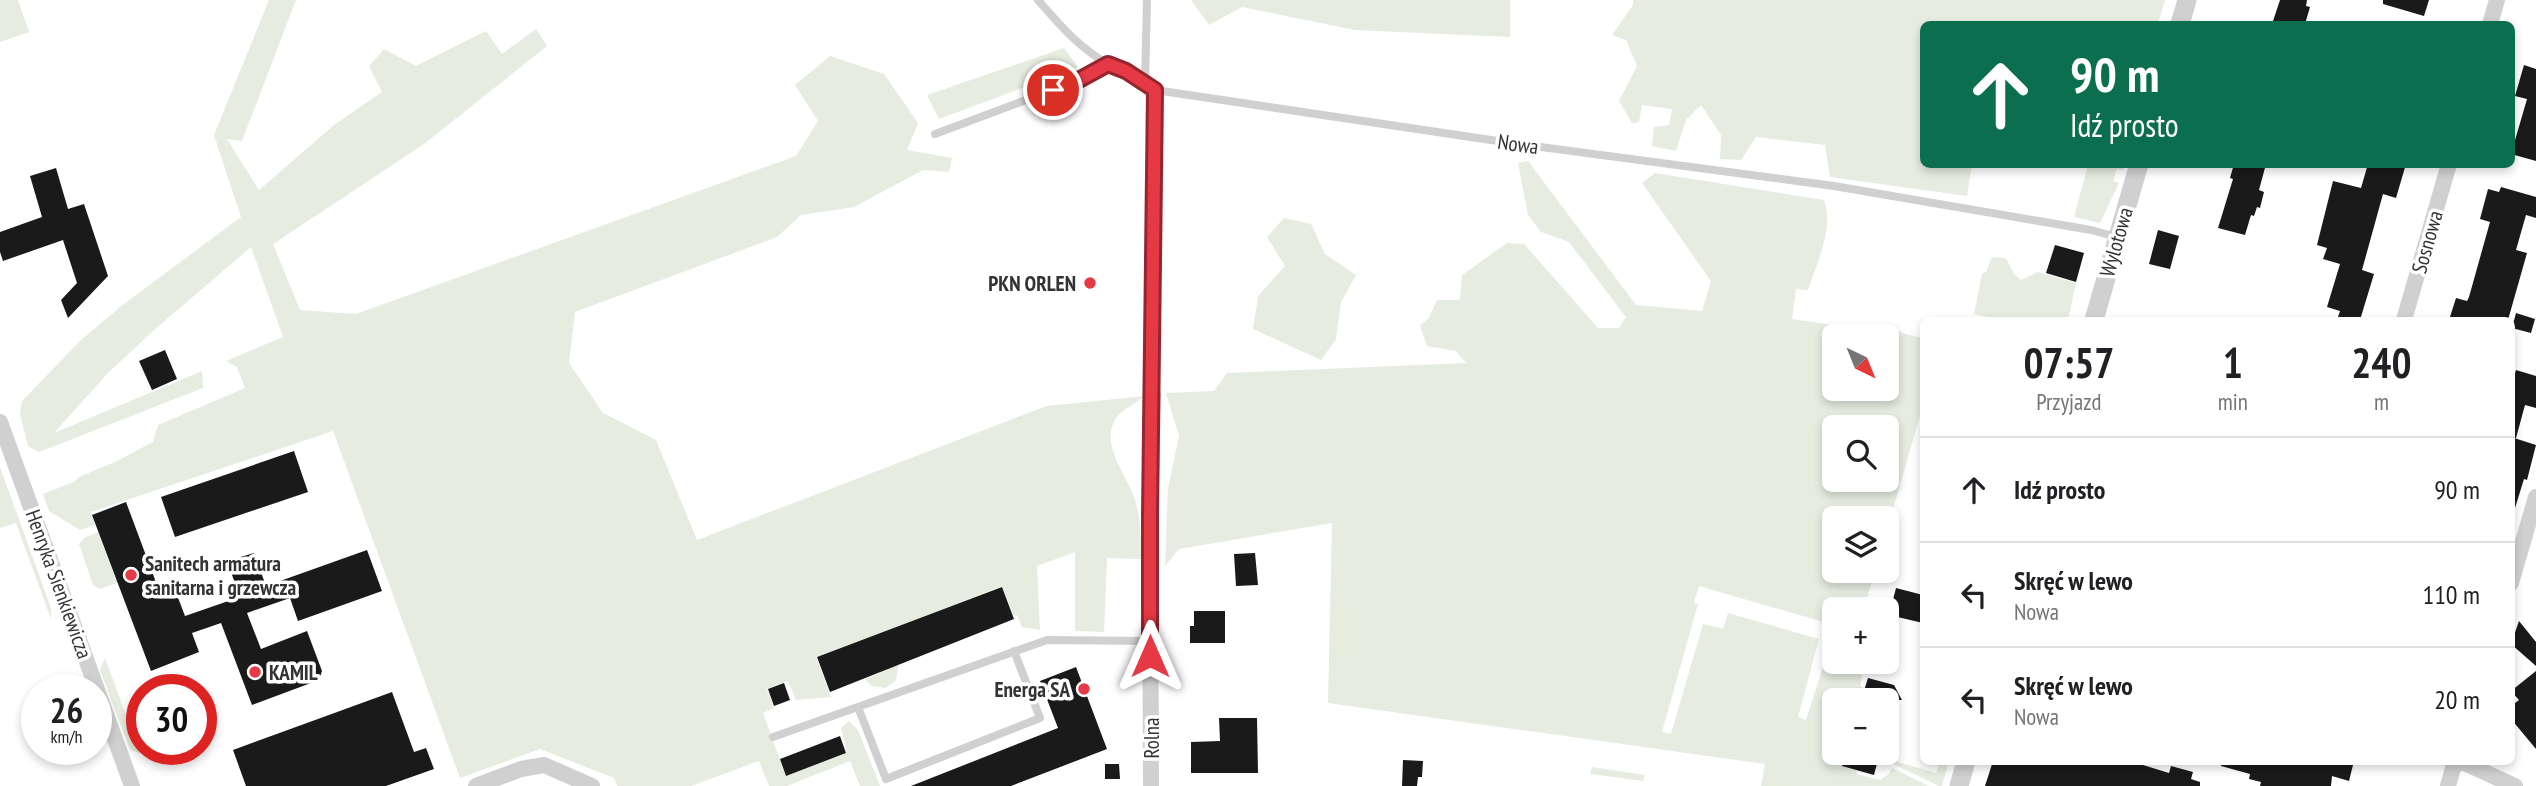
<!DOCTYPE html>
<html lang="pl">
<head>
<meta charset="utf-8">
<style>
  :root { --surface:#fff; --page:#f2f2f2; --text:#202124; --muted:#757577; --line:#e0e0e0 }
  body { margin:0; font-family:"PT Sans Narrow",sans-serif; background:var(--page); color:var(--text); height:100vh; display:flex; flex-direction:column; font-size:26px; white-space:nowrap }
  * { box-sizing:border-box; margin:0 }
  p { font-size:23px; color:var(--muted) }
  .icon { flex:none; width:38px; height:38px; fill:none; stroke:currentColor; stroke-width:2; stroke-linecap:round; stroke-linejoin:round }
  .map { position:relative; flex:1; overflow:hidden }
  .drawer { position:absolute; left:1920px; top:317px; width:595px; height:448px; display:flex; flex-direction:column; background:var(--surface); border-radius:10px; box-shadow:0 4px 10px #0003 }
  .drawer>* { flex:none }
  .guide { position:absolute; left:1920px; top:21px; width:595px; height:147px; border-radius:10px; box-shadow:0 4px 10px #0003; background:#0b6e4f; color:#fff; overflow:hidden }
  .needle { width:46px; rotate:137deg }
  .controls { position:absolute; left:1822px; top:324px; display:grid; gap:14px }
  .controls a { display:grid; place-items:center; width:77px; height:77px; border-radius:10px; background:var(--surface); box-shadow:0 4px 10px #0003; font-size:35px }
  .speed { position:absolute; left:21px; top:674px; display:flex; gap:14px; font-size:35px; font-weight:700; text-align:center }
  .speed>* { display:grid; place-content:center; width:91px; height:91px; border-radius:50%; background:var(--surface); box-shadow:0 4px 10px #0003; line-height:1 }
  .speed small { font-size:18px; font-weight:400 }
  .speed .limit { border:10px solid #d22; background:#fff; color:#111 }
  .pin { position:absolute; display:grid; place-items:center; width:60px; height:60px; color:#fff; margin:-30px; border:4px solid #fff; border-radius:50%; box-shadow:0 2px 7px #0007 }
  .me { position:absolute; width:77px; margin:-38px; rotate:0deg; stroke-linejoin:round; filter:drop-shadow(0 0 5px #0008) }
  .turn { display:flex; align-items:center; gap:24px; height:147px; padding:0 35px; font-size:32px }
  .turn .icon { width:91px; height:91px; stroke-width:2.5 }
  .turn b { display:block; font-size:49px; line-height:60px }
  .eta { display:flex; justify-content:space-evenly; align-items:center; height:119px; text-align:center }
  .eta b { font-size:42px; font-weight:800; line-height:49px }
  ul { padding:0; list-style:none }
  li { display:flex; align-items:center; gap:21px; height:105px; padding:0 35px; border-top:2px solid var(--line) }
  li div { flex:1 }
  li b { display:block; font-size:26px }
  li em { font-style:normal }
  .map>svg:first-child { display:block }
  .green { fill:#e6ecdf; fill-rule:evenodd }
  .building { fill:#1a1a1a }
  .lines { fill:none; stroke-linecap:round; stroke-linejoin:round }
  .service { stroke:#d0d0d0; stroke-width:8 }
  .minor { stroke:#d0d0d0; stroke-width:16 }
  .tertiary { stroke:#d0d0d0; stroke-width:19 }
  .route-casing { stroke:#96252e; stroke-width:18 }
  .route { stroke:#e63946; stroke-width:12 }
  .poi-dot { fill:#e63946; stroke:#fff; stroke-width:2.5 }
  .labels { text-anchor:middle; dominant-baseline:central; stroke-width:7; stroke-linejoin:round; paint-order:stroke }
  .street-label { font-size:21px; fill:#333; stroke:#fff }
  .poi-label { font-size:21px; font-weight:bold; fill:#333; stroke:#fff; text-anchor:end }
</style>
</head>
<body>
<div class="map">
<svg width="2536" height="786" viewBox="0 0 2536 786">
  <rect width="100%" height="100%" fill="#fff"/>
  <path class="green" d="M0 0H18L29 32 0 42Z
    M269 0H296L242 141 227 139 259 190 334 125 382 92 369 66 384 49 416 66 486 31 502 54 536 29 547 46 424 144 273 244 300 310 356 314 796 156 818 121 795 85 830 56 884 74 918 123 907 150 952 158 949 172 923 170 854 207 801 215 777 237 575 312 569 363 603 413 656 440 697 540 1047 406 1144 396C1134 406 1118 410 1113 424 1103 449 1128 477 1135 500 1141 519 1141 539 1141 559L1107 558 1104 632 1075 631V552L1037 566 1040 630 1022 627 1017 615 1014 616 1002 586 881 633 898 668 896 680 886 688 872 686 865 679 881 673 867 638 816 657 831 697 796 700 788 681 767 689 774 708 763 713 786 776 847 753 841 728 849 721 858 730 880 786H860L850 761 787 786H769L759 761 691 786H617L614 778 540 749 460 778 333 431 91 512 95 525 80 530 49 511 43 494 74 482 79 477 117 461 153 442 158 425 245 388 237 367 226 361 283 337 251 247 154 330 107 374 54 433 202 371 203 388 39 452 28 446 20 414 22 401 82 339 124 304 241 217 214 135Z
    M1191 0H1510V37L1355 30 1242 7 1209 25Z
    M1633 0H2165L2158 24H1923V164L1972 165 1967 196 1830 177 1825 145 1756 137 1741 160 1720 159 1721 135 1701 105 1686 120 1676 151 1652 146 1654 127 1669 125 1672 109 1642 105 1639 122 1632 123 1619 101 1637 66 1626 40 1612 35 1633 5Z
    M1064 48 1078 67 939 119 927 95Z
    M1528 161 1636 305 1702 311 1711 281 1642 183 1655 173 1824 200C1834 228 1817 263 1808 290L1796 289 1792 319 1853 328 1860 336H1834V388H1886V336H1882L1883 327C1898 330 1908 336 1923 338V405L1887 531 1886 518H1834V570L1875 571 1864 609H1834V625L1699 586 1694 603 1698 604 1662 732 1671 734 1703 624 1723 629 1728 613 1819 639 1798 717 1806 720 1830 645 1834 644V662H1838L1837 667 1846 669 1848 662 1857 666 1862 677 1860 686 1864 688 1861 700H1834V752L1846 753 1842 766 1857 771 1856 774 1880 780 1889 774 1892 768 1929 786H1761L1765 764 1328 703 1332 523 1179 549 1165 566 1168 488 1179 436 1166 393 1214 391 1227 373 1466 363 1456 351 1427 346 1420 325 1429 318 1437 300H1460L1462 275 1507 243 1524 244 1598 328H1619L1626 317 1569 242 1541 232 1528 215 1518 163ZM1834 427H1886V480H1834Z
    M2088 165H2123L2124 170 2117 169 2113 181 2119 183 2100 223 2074 217Z
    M1284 218 1311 224 1325 254 1356 275 1341 302 1336 339 1321 360 1253 329 1258 296 1285 266 1267 237Z
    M1992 257 2006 258 2014 274 2021 280 2038 272 2076 283 2068 320H1988V317L1974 314 1982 274 1986 272Z
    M0 467 51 608V619L16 523 0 528Z
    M98 532 116 580 128 579 100 589 93 585 79 544 84 538Z
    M105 658 140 753 130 750 100 670Z
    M1894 761 1936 773 1940 761H1949L1942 786H1939L1893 764Z
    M1592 767 1645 775 1643 781 1590 774Z"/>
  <path class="building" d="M2280 0H2307L2306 6 2310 7 2305 24H2272Z
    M2383 0H2429L2424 16 2383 4Z
    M2524 65 2536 69V161L2511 154 2527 99 2515 96Z
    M2234 164H2266L2259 190 2264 192 2260 208 2257 207 2254 216 2251 215 2245 235 2218 228 2233 179 2230 178Z
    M2368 164H2406L2396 198 2383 194 2362 270 2374 274 2360 320H2337L2340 311 2327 307 2340 264 2323 259 2327 248 2317 245 2333 181 2361 188Z
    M56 168 68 209 84 204 108 276 68 318 61 300 77 283 63 240 3 261 0 252V232L42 217 30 176Z
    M2501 187 2536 197V218L2526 215 2516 250 2527 253 2508 320H2449L2456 298 2467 301 2469 297 2490 222 2480 219 2488 189 2499 192Z
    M2158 230 2179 236 2170 269 2149 264Z
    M2055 245 2084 253 2076 282 2046 273Z
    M2516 313 2535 319 2531 333 2512 328Z
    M165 350 177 379 152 390 139 361Z
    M2516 370 2536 376V408L2525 405 2516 438H2511V386Z
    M2514 438 2536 445 2527 480 2524 479 2515 508 2511 507V448Z
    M294 451 308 492 175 537 161 497Z
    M126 502 160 593 174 587 185 616 240 597 227 561 254 553 266 586 367 550 382 591 298 621 290 598 247 613 261 649 307 631 322 671 319 680 252 705 221 623 192 633 199 652 151 671 92 515Z
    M1255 553 1258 585 1236 586 1234 554Z
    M1002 587 1014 619 830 692 817 657Z
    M1896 588 1923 595V623L1889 615Z
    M1194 611H1225V643H1190V626H1194Z
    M2519 621 2536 642V666L2511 644Z
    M1076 667 1107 749 1011 786H911L1058 728 1040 681Z
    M2536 671V749L2511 719V706L2519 700 2511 691Z
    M1868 678 1894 685 1902 700H1861Z
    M784 683 790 700 774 706 768 689Z
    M392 692 414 752 426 748 434 769 386 786H246L233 750Z
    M1219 718H1257L1258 773H1191V742L1220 741Z
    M840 736 846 753 786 776 780 759Z
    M1846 752H1880L1874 775 1842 766Z
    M1403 760 1423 761 1422 777H1418L1417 786H1402Z
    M1993 761H2130L2169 773 2171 766 2193 772 2191 779 2200 782V786H1985Z
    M2221 761H2354L2349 781 2332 776 2331 786H2260L2261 782 2249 779 2250 774 2221 766Z
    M1105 764H1119L1120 779H1105Z"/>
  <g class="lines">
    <path class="service" d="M1038 0C1060 25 1079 48 1108 64
      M1145 83 1147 0
      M935 134 1077 81 1108 64 1126 71 1155 90 1511 143 1834 186 2091 230 2117 237
      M1153 395 1155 90
      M858 707 886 779 1040 718 1014 651
      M773 737 1047 640 1150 641"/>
    <path class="minor" d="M2490 24 2497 0
      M2404 320 2449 164
      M0 422 132 786
      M2511 583 2536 497
      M2460 761 2515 786
      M476 786 521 769 544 765 592 786
      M1151 786 1150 515 1153 395
      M2448 786 2455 761"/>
    <path class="tertiary" d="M2180 24 2187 0
      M2094 320 2139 164
      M1959 786 1966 761"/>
  </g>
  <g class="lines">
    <defs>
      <path id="route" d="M1053 90 1077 81 1108 64 1126 71 1155 90 1150 515V656"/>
    </defs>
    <use href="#route" class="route-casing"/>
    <use href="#route" class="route"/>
  </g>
  <g class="poi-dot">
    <circle cx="1090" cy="283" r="7"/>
    <circle cx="131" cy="575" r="7"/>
    <circle cx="255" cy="672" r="7"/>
    <circle cx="1084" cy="689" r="7"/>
  </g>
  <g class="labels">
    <g class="street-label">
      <text transform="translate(1518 144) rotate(8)">Nowa</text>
      <text transform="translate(2116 242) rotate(-74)">Wylotowa</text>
      <text transform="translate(2427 242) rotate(-74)">Sosnowa</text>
      <text transform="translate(59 584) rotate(70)">Henryka Sienkiewicza</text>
      <text transform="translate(1151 738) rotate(-90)">Rolna</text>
    </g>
    <g class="poi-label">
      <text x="1076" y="283">PKN ORLEN</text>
      <text x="145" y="563" text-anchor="start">Sanitech armatura<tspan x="145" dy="24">sanitarna i grzewcza</tspan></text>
      <text x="269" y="672" text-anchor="start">KAMIL</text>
      <text x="1070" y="689">Energa SA</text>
    </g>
  </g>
</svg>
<div class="controls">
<a><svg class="needle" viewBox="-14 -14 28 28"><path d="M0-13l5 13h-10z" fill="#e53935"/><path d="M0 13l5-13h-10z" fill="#757577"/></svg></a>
<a><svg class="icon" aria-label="search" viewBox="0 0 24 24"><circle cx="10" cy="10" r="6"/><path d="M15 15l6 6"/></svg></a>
<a><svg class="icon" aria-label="layers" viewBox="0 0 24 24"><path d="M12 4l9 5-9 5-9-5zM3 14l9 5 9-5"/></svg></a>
<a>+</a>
<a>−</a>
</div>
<div class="speed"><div>26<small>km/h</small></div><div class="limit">30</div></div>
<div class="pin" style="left:1053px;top:90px;background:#d93025"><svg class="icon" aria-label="arrive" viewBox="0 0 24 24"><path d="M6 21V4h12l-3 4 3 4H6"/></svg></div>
<svg class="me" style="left:1150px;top:656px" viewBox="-20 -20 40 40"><path d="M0-17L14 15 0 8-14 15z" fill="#e63946" stroke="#fff" stroke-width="4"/></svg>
<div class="guide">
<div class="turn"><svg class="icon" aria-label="ahead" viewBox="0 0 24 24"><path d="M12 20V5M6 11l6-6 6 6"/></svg><div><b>90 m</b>Idź prosto</div></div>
</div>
<section class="drawer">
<div class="eta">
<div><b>07:57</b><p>Przyjazd</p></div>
<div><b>1</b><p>min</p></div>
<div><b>240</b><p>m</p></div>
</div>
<ul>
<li><svg class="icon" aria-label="ahead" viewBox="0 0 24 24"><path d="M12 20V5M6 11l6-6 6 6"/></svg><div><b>Idź prosto</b></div><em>90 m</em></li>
<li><svg class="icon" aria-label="left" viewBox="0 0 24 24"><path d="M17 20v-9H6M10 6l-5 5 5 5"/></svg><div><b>Skręć w lewo</b><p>Nowa</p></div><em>110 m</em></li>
<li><svg class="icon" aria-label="left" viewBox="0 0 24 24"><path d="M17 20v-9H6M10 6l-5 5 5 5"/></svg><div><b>Skręć w lewo</b><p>Nowa</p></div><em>20 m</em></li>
</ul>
</section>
</div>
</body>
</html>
